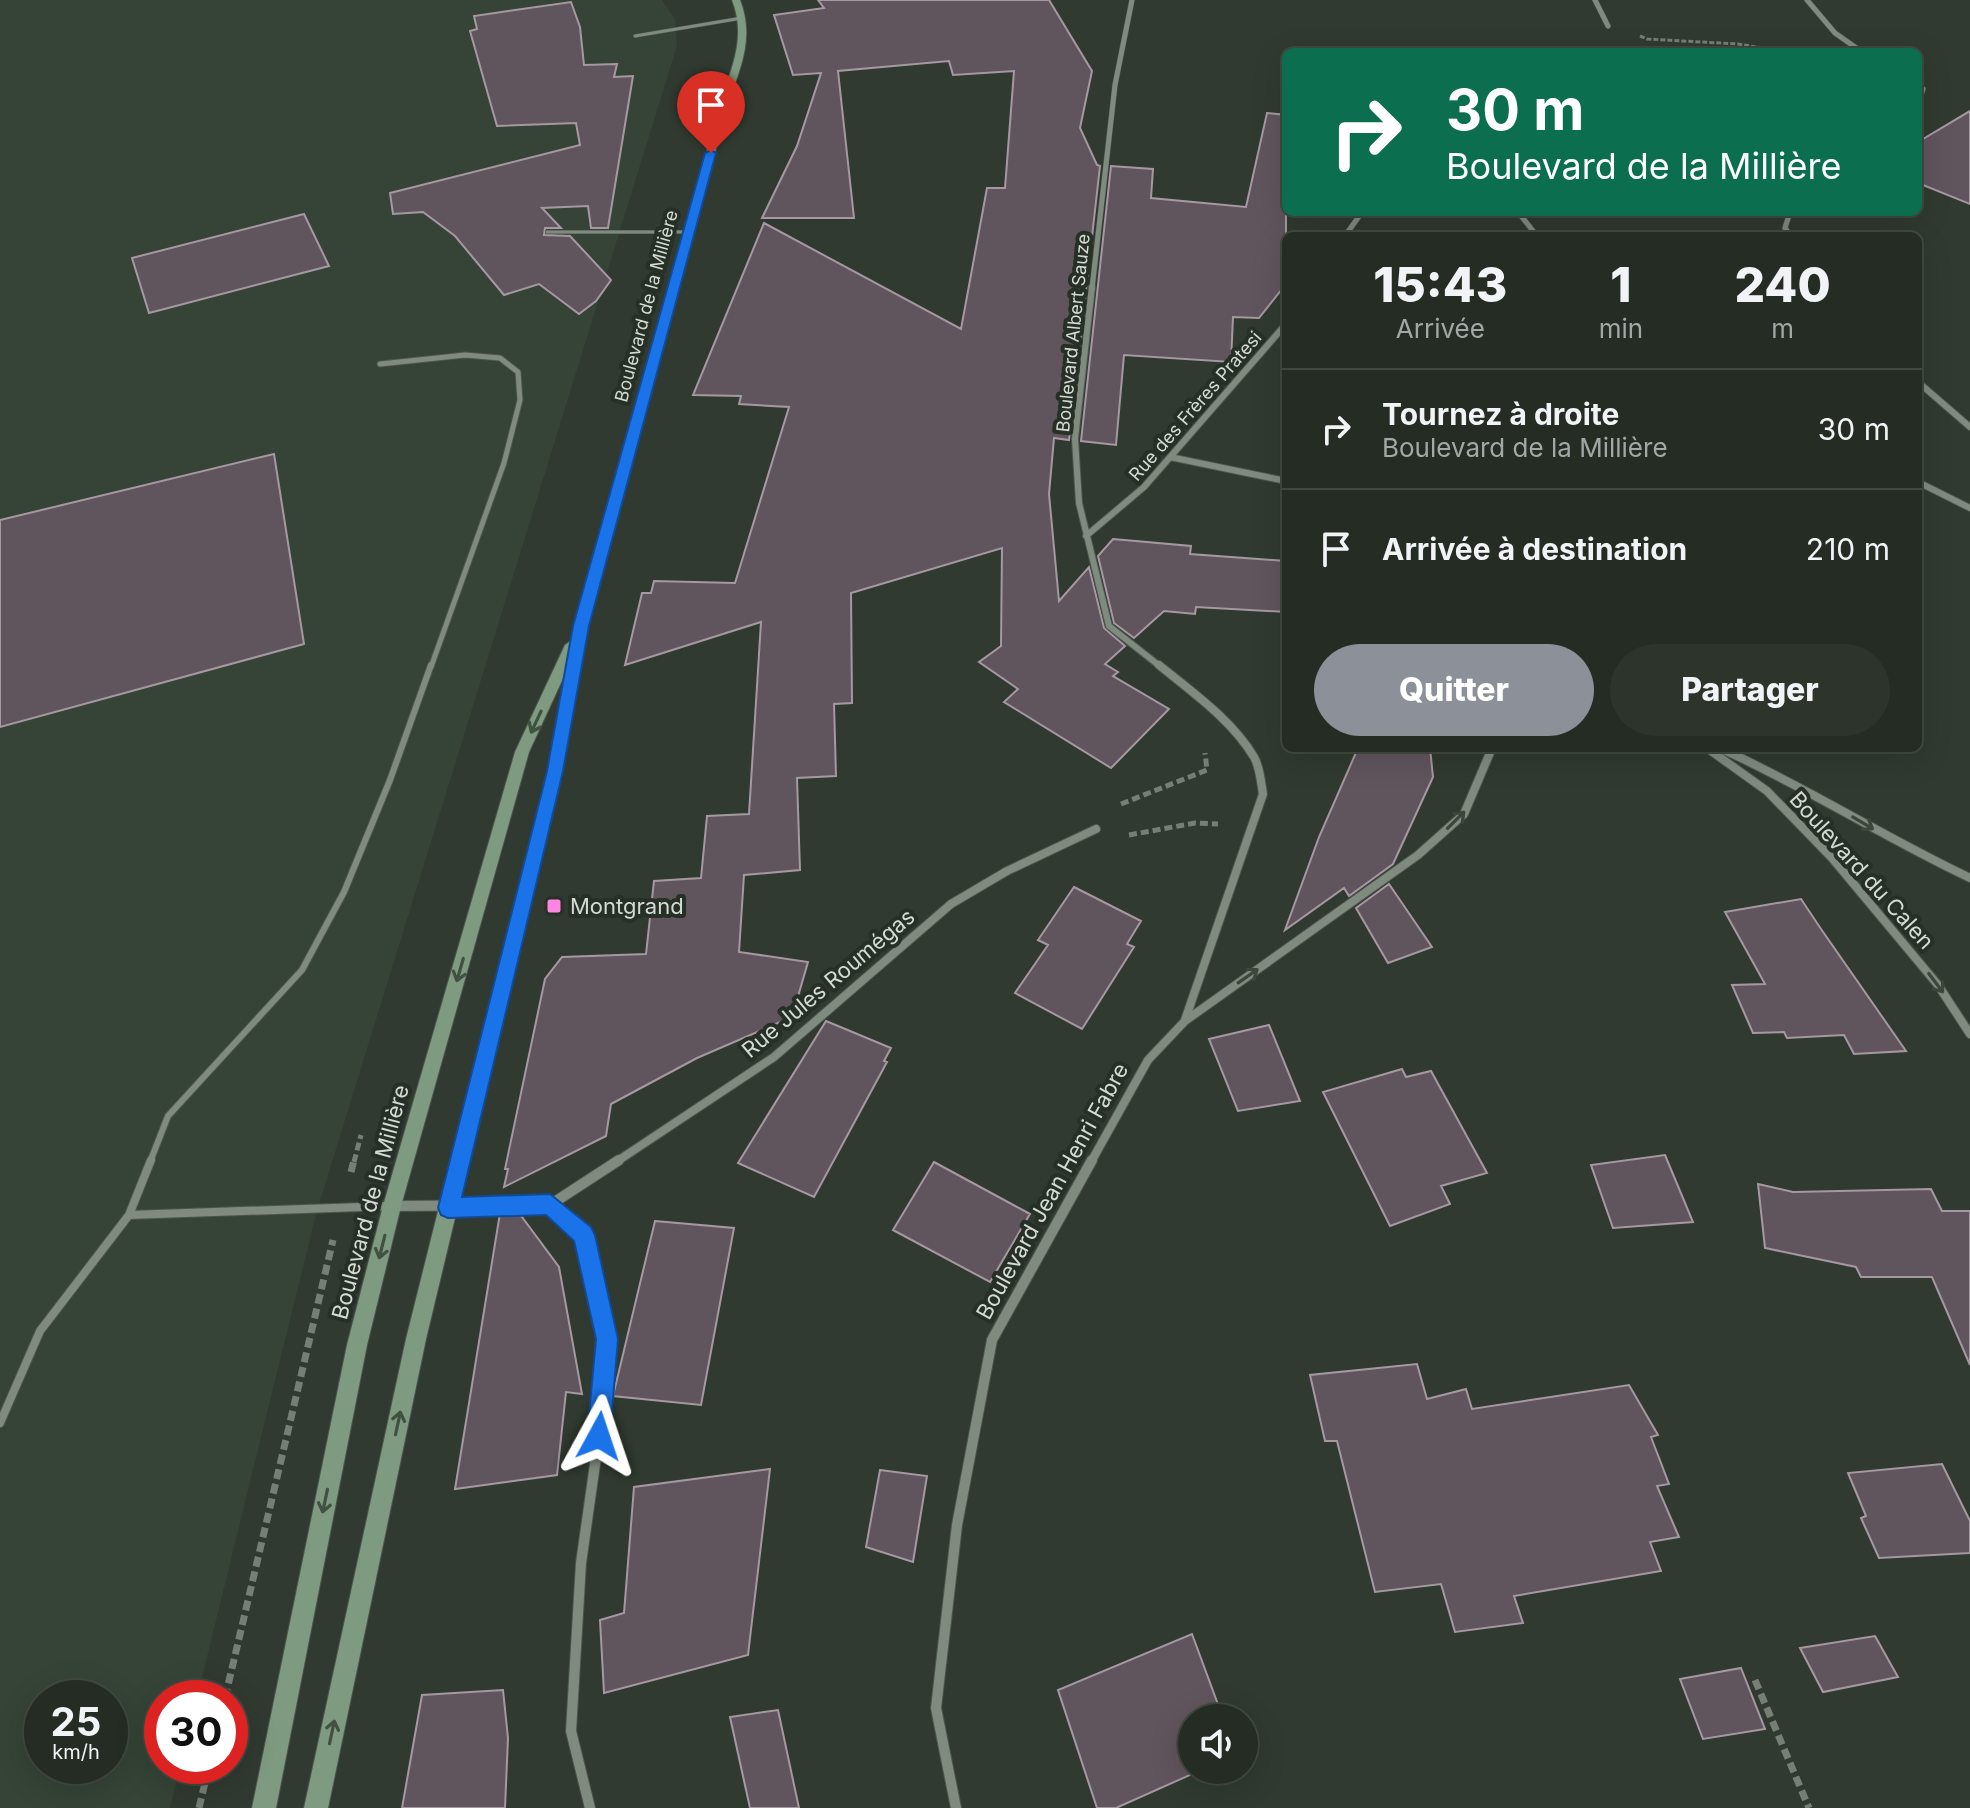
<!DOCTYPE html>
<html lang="fr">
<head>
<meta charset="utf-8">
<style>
  :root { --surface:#242c24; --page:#2c342c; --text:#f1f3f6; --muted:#a3a7a6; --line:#414841; --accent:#8c9099 }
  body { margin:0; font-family:Inter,sans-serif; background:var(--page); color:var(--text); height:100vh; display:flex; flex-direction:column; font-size:30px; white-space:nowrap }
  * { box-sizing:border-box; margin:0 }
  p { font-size:26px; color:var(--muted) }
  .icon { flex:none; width:44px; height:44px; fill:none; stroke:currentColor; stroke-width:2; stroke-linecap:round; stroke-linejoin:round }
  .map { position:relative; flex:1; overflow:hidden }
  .drawer { position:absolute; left:1282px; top:232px; width:640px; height:520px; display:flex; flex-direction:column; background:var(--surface); border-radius:12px; box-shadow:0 8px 32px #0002,0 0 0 2px var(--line) }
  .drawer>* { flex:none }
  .banner { position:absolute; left:1282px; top:48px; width:640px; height:168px; border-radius:12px; box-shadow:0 8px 32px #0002,0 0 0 2px var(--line); background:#0b6e4f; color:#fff; overflow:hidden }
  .controls { position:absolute; left:1178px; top:1704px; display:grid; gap:16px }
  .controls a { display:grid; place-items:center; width:80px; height:80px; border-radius:50%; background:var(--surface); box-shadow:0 8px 32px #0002,0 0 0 2px var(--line); font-size:40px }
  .speed { position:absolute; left:24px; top:1680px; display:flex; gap:16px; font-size:40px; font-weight:700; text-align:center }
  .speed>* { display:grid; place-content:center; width:104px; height:104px; border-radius:50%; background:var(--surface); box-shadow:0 8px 32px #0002,0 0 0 2px var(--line); line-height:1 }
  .speed small { font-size:20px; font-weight:400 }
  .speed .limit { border:12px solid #d22; background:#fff; color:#111 }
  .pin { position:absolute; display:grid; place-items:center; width:68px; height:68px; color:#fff; margin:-82px -34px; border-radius:50% 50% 50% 0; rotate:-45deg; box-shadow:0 0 8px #0007 }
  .pin .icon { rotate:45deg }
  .me { position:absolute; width:88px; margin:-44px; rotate:5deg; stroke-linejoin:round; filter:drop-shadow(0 0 6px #0008) }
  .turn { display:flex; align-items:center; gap:28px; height:168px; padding:0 32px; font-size:36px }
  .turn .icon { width:104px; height:104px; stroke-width:2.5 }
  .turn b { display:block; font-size:56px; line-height:68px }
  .eta { display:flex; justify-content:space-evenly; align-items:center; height:136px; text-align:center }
  .eta b { font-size:48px; font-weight:800; line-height:56px }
  .action { display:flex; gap:16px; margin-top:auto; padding:16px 32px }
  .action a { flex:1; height:92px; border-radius:48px; background:var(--accent); color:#fff; font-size:32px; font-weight:800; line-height:92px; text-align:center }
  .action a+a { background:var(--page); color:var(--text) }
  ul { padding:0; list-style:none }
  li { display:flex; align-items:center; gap:24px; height:120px; padding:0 32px; border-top:2px solid var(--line) }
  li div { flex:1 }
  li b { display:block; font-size:30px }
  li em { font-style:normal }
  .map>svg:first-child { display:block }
  .built { fill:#354436; fill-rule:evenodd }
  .building { fill:#60545d; stroke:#a698a2; stroke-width:2 }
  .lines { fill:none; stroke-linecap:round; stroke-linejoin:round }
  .service-far3-casing { stroke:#4d554d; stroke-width:4 }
  .service-far2-casing { stroke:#4d554d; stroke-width:7 }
  .service-far1-casing { stroke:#4d554d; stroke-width:8 }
  .service-casing { stroke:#4d554d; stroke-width:10 }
  .minor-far3-casing { stroke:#4d554d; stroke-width:6 }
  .minor-far2-casing { stroke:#4d554d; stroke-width:8 }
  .minor-far1-casing { stroke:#4d554d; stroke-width:10 }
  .minor-casing { stroke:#4d554d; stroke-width:12 }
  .secondary-casing { stroke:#4d554d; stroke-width:2 }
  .path-far2 { stroke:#767e76; stroke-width:3; stroke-dasharray:5 2; stroke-linecap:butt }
  .path-far1 { stroke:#767e76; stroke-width:5; stroke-dasharray:8 4; stroke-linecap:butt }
  .path { stroke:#767e76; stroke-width:7; stroke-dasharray:10 5; stroke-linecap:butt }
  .service-far3 { stroke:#808b80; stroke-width:3 }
  .service-far2 { stroke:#808b80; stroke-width:5 }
  .service-far1 { stroke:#808b80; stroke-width:6 }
  .service { stroke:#808b80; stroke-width:8 }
  .minor-far3 { stroke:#808b80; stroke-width:5 }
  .minor-far2 { stroke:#808b80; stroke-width:6 }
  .minor-far1 { stroke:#808b80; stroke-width:8 }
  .minor { stroke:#808b80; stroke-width:10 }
  .secondary { fill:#7e9a80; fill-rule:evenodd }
  .oneway { stroke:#405041 }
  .oneway2 { stroke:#3c473c }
  .route { fill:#1a73e8; stroke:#114b97; stroke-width:2 }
  .poi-dot { fill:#fd86e2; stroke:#263026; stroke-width:3 }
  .labels { text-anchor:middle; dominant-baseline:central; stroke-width:8; stroke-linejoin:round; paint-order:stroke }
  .far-street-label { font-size:18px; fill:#d4dad4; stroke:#263026 }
  .street-label { font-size:22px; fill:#d4dad4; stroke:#263026 }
  .poi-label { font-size:22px; fill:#d4dad4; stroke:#263026; text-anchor:start }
</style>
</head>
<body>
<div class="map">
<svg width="1970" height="1808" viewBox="0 0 1970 1808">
  <rect width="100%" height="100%" fill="#303a30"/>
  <path class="built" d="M0 0H662L675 19 677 46 316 1214 197 1698H162V1766H180L170 1808H0ZM42 1698H110V1766H42Z"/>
  <path class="building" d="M818 0H1049L1092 71 1080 128 1097 165 1100 166 1069 440 1054 438 1049 494 1059 601 1089 567 1104 628 1125 646 1105 664 1118 672 1113 676 1169 709 1111 768 1004 702 1018 689 979 662 1001 646 1002 548 851 593 852 703 834 704 836 776 797 778 800 870 744 875 739 952 808 962 792 1017 697 1058 611 1104 606 1136 504 1187 508 1169H505L545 979 562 957 646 954 654 881 701 878 707 816 749 814 761 622 625 665 642 593H651L654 581 735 583 789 407 739 404 741 396 693 395 764 223 961 329 987 188H1005L1014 71 953 75 949 61 838 71 854 218H762L797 146 821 73 793 75 774 15 824 8Z
    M571 2 580 27 584 65 617 64 614 77 633 76 608 228H591L588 206 542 208 561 228H545L544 235 570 236 611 280 596 301 579 314 539 284 504 295 455 236 423 212 393 214 390 193 580 145 576 123 497 126 470 31 477 29 474 16Z
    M1970 111V204L1918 183V142Z
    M1267 113 1286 115V284L1259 318 1233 317 1231 362 1124 355 1116 445 1081 441 1111 166 1153 169 1151 198 1246 207Z
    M304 214 329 266 149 313 132 258Z
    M274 454 304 644 0 727V520Z
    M1113 539 1191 546 1190 554 1286 561V612L1196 607 1195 614 1164 611 1134 638 1114 623 1098 556Z
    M1358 748H1430L1433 777 1393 864 1349 896 1344 888 1285 930 1319 837Z
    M1389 884 1432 947 1388 963 1356 908Z
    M1074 887 1141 921 1127 944 1134 947 1082 1029 1015 993 1048 945 1038 940Z
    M1801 899 1821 929 1906 1051 1854 1054 1844 1035 1787 1038 1784 1032 1753 1033 1732 985 1765 984 1725 912Z
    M826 1021 891 1048 884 1061 887 1062 814 1197 738 1163Z
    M1269 1025 1300 1101 1238 1111 1209 1039Z
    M1402 1069 1406 1077 1431 1071 1487 1173 1441 1186 1450 1204 1390 1226 1323 1092Z
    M1665 1155 1693 1222 1613 1228 1591 1165Z
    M934 1162 1030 1214 990 1282 893 1230Z
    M1758 1184 1793 1192 1931 1189 1942 1211H1970V1365L1932 1277H1861L1856 1267 1765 1248Z
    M500 1213H519L559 1267 582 1394 566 1392 557 1475 455 1489Z
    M655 1221 734 1228 701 1405 613 1396Z
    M1417 1364 1427 1399 1466 1389 1472 1409 1629 1385 1658 1435 1651 1437 1669 1484 1657 1486 1679 1537 1650 1542 1661 1571 1514 1596 1523 1623 1455 1632 1441 1584 1375 1592 1337 1441H1325L1310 1375Z
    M1942 1464 1970 1521V1553L1879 1558 1861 1518 1866 1516 1848 1473Z
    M770 1469 748 1655 604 1693 600 1620 624 1613 634 1487Z
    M880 1470 927 1476 913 1562 866 1547Z
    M1192 1634 1223 1718H1192V1770H1201L1116 1808H1097L1058 1690Z
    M1875 1636 1898 1677 1823 1692 1800 1648Z
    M1741 1668 1765 1729 1703 1739 1680 1679Z
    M503 1690 508 1738 505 1808H402L422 1695Z
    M778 1710 799 1808H750L730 1717Z"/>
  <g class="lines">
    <defs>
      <path id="service-far3" d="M635 36 742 18
        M547 232H689"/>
      <path id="service-far2" d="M380 364 465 355 500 358 518 372 520 400 504 463 431 667"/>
      <path id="service-far1" d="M150 1162 168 1116 302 970 344 892 390 780 431 665"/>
      <path id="service" d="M151 1160 129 1215 390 1206
        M0 1423 40 1331 129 1215"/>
      <path id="minor-far3" d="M1595 0 1608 26
        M1807 0 1835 33 1862 52
        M1918 85 1923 89 1918 104
        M1518 212 1537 236
        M1790 212 1785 228 1791 236
        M1345 236 1362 212
        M1092 289 1115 85 1132 0"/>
      <path id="minor-far2" d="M1092 287 1075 439 1079 503 1109 626 1161 667
        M1918 382 1970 427
        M1170 457 1286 481
        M1918 482 1970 508
        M1086 536 1144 487 1286 324"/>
      <path id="minor-far1" d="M1159 665C1192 692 1232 720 1254 757 1260 767 1261 783 1263 794L1185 1020
        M1707 748 1767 791 1832 858 1938 985 1970 1034
        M1720 748C1806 787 1885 838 1970 878
        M616 1162 774 1057 951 904 1007 871 1096 829
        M1091 1162 1148 1060 1185 1021 1418 855 1464 814 1492 748"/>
      <path id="minor" d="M550 1205 619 1160
        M392 1206 550 1205 584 1235 607 1339 599 1436 581 1563 571 1731 590 1808
        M956 1808 936 1708 957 1525 992 1340 1092 1160"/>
      <path id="secondary" d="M732 0H740C754 36 742 65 729 100L588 626 562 771 426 1339 328 1808H304L406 1339 548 771 565 674 529 752 401 1206 367 1345 276 1808H252L347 1345 383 1206 515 752 565 645 572 640 721 100C733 65 746 36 732 0Z"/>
    </defs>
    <use href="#service-far3" class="service-far3-casing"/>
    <use href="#service-far2" class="service-far2-casing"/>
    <use href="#service-far1" class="service-far1-casing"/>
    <use href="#service" class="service-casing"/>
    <use href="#minor-far3" class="minor-far3-casing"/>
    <use href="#minor-far2" class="minor-far2-casing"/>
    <use href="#minor-far1" class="minor-far1-casing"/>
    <use href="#minor" class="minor-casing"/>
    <use href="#secondary" class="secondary-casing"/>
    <path class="path-far2" d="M1640 36 1647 39 1738 44 1786 52"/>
    <path class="path-far1" d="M1121 804 1207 770 1205 753
      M1129 835 1195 823 1218 824
      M354 1162 361 1135"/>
    <path class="path" d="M351 1172 354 1160
      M1755 1680 1809 1808
      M225 1698 333 1240
      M199 1808 209 1766"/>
    <use href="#service-far3" class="service-far3"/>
    <use href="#service-far2" class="service-far2"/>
    <use href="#service-far1" class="service-far1"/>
    <use href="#service" class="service"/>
    <use href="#minor-far3" class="minor-far3"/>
    <use href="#minor-far2" class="minor-far2"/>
    <use href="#minor-far1" class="minor-far1"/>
    <use href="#minor" class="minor"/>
    <use href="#secondary" class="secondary"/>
  </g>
  <defs><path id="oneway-shaft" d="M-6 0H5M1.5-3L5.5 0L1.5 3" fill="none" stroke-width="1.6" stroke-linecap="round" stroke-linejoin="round" transform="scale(2)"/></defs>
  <g class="oneway">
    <use href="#oneway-shaft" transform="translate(536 722) rotate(115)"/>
    <use href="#oneway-shaft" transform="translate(460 970) rotate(106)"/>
    <use href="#oneway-shaft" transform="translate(382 1247) rotate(104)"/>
    <use href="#oneway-shaft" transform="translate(398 1423) rotate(-78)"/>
    <use href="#oneway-shaft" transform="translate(325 1501) rotate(102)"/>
    <use href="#oneway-shaft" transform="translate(332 1732) rotate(-78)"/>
  </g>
  <g class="oneway2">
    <use href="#oneway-shaft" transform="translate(1456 820) rotate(-45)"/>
    <use href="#oneway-shaft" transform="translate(1863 823) rotate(31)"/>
    <use href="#oneway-shaft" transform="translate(1248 976) rotate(-35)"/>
    <use href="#oneway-shaft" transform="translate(1936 983) rotate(53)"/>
  </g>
  <path class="route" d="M711 150 716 153 589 626 563 771 462 1197 550 1194 591 1227 595 1235 618 1339 610 1436 607 1444 599 1448 590 1444 587 1436 596 1339 574 1241 546 1215 448 1218 441 1215 438 1208 547 771 573 626 705 153Z"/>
  <rect class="poi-dot" x="546" y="898" width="16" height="16" rx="4"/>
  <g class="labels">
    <g class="far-street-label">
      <text transform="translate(646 306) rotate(-75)">Boulevard de la Millière</text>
      <text transform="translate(1073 333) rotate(-84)">Boulevard Albert Sauze</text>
      <text transform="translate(1195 406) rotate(-49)">Rue des Frères Pratesi</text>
    </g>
    <g class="street-label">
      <text transform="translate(1862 870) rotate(48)">Boulevard du Calen</text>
      <text transform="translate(828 983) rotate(-40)">Rue Jules Roumégas</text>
      <text transform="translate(1052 1191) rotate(-61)">Boulevard Jean Henri Fabre</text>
      <text transform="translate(370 1202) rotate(-75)">Boulevard de la Millière</text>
    </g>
    <g class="poi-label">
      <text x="570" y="906">Montgrand</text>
    </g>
  </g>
</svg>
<div class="controls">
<a><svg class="icon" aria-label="sound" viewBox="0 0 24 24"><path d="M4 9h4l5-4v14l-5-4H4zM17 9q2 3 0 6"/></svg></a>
</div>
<div class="speed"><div>25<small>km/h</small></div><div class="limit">30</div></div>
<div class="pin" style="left:711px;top:153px;background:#d93025"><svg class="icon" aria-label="arrive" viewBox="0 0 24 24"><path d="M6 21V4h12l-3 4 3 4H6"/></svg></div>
<svg class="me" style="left:599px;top:1436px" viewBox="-20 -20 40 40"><path d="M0-17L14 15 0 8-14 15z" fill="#1a73e8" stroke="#fff" stroke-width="4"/></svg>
<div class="banner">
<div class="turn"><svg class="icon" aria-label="right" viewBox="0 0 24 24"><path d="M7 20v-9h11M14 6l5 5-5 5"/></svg><div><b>30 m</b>Boulevard de la Millière</div></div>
</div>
<section class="drawer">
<div class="eta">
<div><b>15:43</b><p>Arrivée</p></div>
<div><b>1</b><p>min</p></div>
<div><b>240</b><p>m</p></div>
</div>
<ul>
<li><svg class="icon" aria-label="right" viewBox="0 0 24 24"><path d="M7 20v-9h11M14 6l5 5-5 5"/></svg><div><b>Tournez à droite</b><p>Boulevard de la Millière</p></div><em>30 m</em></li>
<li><svg class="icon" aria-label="arrive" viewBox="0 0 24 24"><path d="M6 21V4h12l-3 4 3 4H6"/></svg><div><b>Arrivée à destination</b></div><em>210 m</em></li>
</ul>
<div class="action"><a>Quitter</a><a>Partager</a></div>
</section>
</div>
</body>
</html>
